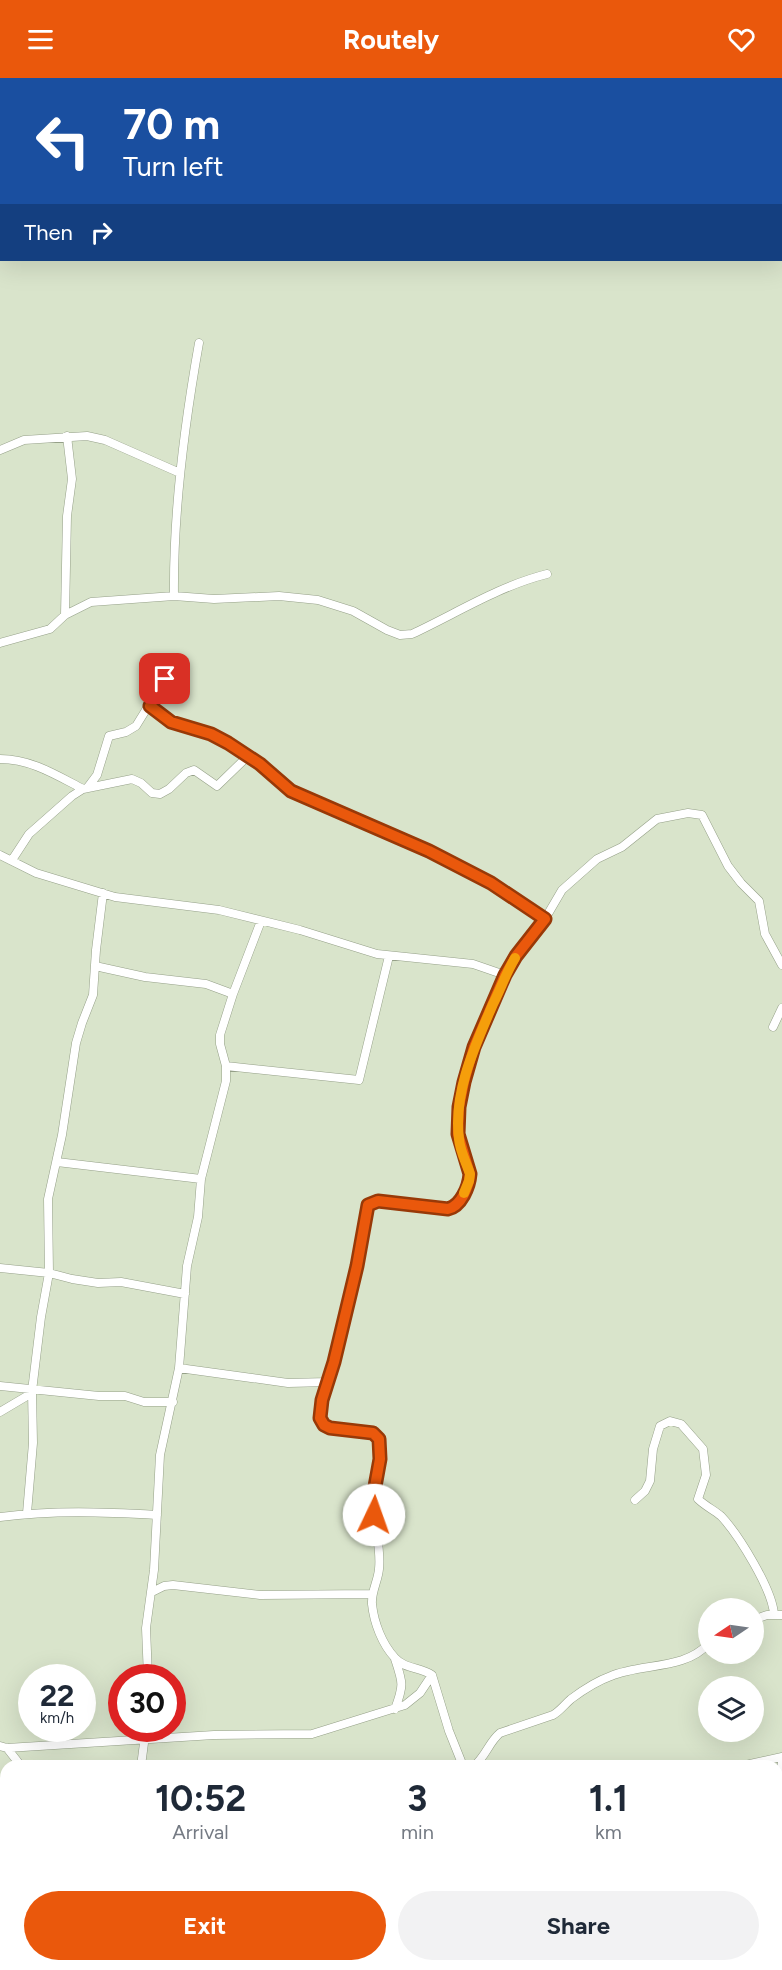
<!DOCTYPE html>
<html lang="en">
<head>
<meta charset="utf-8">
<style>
  :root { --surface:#fff; --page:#f2f2f3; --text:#1f2937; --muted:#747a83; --accent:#ea580c }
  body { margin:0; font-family:Figtree,sans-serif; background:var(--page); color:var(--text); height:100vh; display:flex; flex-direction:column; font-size:22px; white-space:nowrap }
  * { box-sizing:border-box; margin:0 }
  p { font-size:20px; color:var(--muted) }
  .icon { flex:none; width:33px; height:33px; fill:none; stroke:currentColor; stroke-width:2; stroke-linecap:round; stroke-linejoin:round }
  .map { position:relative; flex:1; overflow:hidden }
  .sheet { position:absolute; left:0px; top:1682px; width:783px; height:212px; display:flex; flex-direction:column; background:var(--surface); border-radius:18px 18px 0 0; box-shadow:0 6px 24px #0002 }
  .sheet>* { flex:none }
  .banner { position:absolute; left:0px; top:0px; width:783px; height:183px; box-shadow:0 6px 24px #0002; background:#1a4fa0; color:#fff; overflow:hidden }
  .needle { width:39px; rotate:257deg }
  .tools { position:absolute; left:698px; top:1520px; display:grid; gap:12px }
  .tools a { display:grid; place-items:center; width:66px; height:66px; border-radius:50%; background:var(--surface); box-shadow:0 6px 24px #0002; font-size:30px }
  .speed { position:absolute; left:18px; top:1586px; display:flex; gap:12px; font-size:30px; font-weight:700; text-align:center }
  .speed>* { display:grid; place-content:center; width:78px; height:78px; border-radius:50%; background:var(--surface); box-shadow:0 6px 24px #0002; line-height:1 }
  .speed small { font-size:15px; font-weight:400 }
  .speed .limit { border:9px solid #d22; background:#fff; color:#111 }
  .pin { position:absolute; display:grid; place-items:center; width:51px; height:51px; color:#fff; margin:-26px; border-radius:12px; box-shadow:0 3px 9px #0006 }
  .me { position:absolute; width:66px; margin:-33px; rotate:3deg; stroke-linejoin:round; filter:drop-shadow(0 0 4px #0008) }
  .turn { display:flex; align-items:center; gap:21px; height:126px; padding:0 24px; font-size:27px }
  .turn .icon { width:78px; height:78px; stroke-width:2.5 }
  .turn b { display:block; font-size:42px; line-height:51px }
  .then { display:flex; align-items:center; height:57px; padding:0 24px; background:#0003; gap:12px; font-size:22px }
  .eta { display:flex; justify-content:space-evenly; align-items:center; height:102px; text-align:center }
  .eta b { font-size:36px; font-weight:700; line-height:42px }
  .primary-button { display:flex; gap:12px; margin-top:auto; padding:12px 24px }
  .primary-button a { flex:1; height:69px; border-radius:36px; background:var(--accent); color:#fff; font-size:24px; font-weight:700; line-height:69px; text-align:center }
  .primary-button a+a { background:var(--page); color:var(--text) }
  header { display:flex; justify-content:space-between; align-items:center; height:78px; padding:0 24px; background:var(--accent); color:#fff; font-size:27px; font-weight:700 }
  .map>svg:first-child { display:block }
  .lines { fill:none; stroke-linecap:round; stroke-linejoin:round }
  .minor-casing { stroke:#95a088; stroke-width:9 }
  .minor { stroke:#fff; stroke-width:8 }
  .route-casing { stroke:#983908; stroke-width:15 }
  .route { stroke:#ea580c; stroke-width:10 }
  .slow { stroke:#f59e0b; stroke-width:10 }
</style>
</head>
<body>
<header><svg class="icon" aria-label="menu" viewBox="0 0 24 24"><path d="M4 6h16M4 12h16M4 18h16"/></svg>Routely<svg class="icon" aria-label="heart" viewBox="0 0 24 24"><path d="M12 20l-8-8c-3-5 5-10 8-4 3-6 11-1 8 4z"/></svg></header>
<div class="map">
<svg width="782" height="1892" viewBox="0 0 782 1892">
  <rect width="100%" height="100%" fill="#d9e4cb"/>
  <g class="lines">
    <defs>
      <path id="minor" d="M0 372 24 362 87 358 105 362 180 395
        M174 518C173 433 184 349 199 265
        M65 537 67 438 72 401 67 358
        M0 565 50 551 65 537 91 524 174 518 214 521 279 518 318 522 353 533 387 552 400 557 412 556C457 535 499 508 547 496
        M150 628 171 643 211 656 228 665 260 686 291 713 429 773 491 805 545 841
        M0 681C31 681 56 697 83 711
        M88 709 97 697 109 658 126 654 136 648 165 601
        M0 777 36 795 115 819 219 832 300 852 377 876 473 886 505 897
        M12 782 29 756 72 718 83 711 132 701 141 705 152 715 160 716 169 711 186 695 194 692 217 708 248 678
        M95 888 145 899 206 906 233 916
        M773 949 782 930
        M226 988 359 1002 389 878
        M57 1084 201 1101
        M0 1190 49 1195 72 1201 98 1205 121 1204 185 1216
        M179 1290 288 1305 328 1304
        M0 1308 99 1318H125L144 1324H173
        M0 1334 32 1315
        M635 1422 645 1413 650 1403 653 1371 660 1348 670 1343 681 1346 703 1371 706 1397 698 1421C705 1428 714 1432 721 1438 738 1456 773 1512 774 1537
        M27 1435 33 1365 32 1313 41 1239 49 1195 48 1121 62 1057 76 965 82 945 93 917 96 872 103 815
        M0 1439C52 1432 105 1434 157 1437
        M152 1514 164 1508 173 1507 260 1517 372 1516
        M753 1542 767 1537H782
        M148 1599 146 1550 154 1492 160 1377 179 1290 187 1188 198 1139 201 1101 226 1003V988L220 966V957L233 916 261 843
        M395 1631C404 1607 403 1605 395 1581
        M0 1668 7 1670 214 1657 312 1656 405 1627 420 1615 432 1597
        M7 1670 21 1688
        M782 1684 780 1697 782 1708
        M141 1688 146 1650
        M463 1688 449 1653 432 1597C420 1589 405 1591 395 1580 382 1566 374 1545 372 1526 371 1514 378 1503 379 1491 382 1465 370 1439 374 1413 376 1401 388 1364 375 1356 368 1351 339 1351 330 1350 317 1343 320 1334 323 1322L357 1188 368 1127 377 1123 448 1131C461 1128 469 1109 470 1096L458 1056 459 1029 464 1004 474 969 505 897 516 878 545 841 562 812 597 781 622 769 657 741 688 735 702 737 728 788 741 805 759 823 765 856 782 887
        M474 1688C486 1678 489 1664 500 1655L553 1637C560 1633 564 1627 571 1621 583 1612 597 1603 611 1598 641 1585 685 1592 708 1566
        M741 1688 782 1679
        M777 1791H782
        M18 1887V1892
        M133 1887 135 1892
        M433 1887V1892
        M543 1887V1892
        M772 1887 773 1892
        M203 1892 222 1887
        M251 1892 253 1887"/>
    </defs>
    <use href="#minor" class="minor-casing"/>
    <use href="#minor" class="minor"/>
  </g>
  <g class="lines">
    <defs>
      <path id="route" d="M165 601 150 628 171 644 211 656 228 665 260 686 291 713 429 773 491 805 545 841 516 878 505 897 474 969 464 1004 459 1029 458 1056 470 1096C469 1109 461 1128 448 1131L378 1123 368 1127 357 1188 334 1284 322 1322 320 1340 324 1347 330 1350 373 1355 379 1361 380 1381 374 1414V1437"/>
    </defs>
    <use href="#route" class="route-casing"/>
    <use href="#route" class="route"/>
    <path class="slow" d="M464 1115 469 1103 470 1096C466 1084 460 1073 459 1061 453 1014 475 968 493 926 501 910 506 895 515 880"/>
  </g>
</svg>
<div class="tools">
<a><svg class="needle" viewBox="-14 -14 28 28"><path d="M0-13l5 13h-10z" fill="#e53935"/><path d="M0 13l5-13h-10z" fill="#747a83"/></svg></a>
<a><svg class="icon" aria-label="layers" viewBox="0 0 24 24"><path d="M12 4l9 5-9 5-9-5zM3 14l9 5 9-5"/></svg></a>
</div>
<div class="speed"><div>22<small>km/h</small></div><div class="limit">30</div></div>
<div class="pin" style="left:165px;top:601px;background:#d93025"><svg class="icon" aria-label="arrive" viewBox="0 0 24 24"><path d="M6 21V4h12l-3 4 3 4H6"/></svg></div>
<svg class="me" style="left:374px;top:1437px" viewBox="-20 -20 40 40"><circle r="19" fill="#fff"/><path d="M0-13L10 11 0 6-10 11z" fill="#ea580c"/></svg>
<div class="banner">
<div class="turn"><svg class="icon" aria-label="left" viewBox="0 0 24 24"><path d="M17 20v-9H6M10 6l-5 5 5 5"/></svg><div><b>70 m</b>Turn left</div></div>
<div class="then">Then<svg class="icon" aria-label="right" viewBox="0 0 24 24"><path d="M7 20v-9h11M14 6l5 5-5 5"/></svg></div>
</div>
<section class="sheet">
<div class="eta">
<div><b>10:52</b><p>Arrival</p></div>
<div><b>3</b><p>min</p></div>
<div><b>1.1</b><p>km</p></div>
</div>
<div class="primary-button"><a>Exit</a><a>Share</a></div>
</section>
</div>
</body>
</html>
